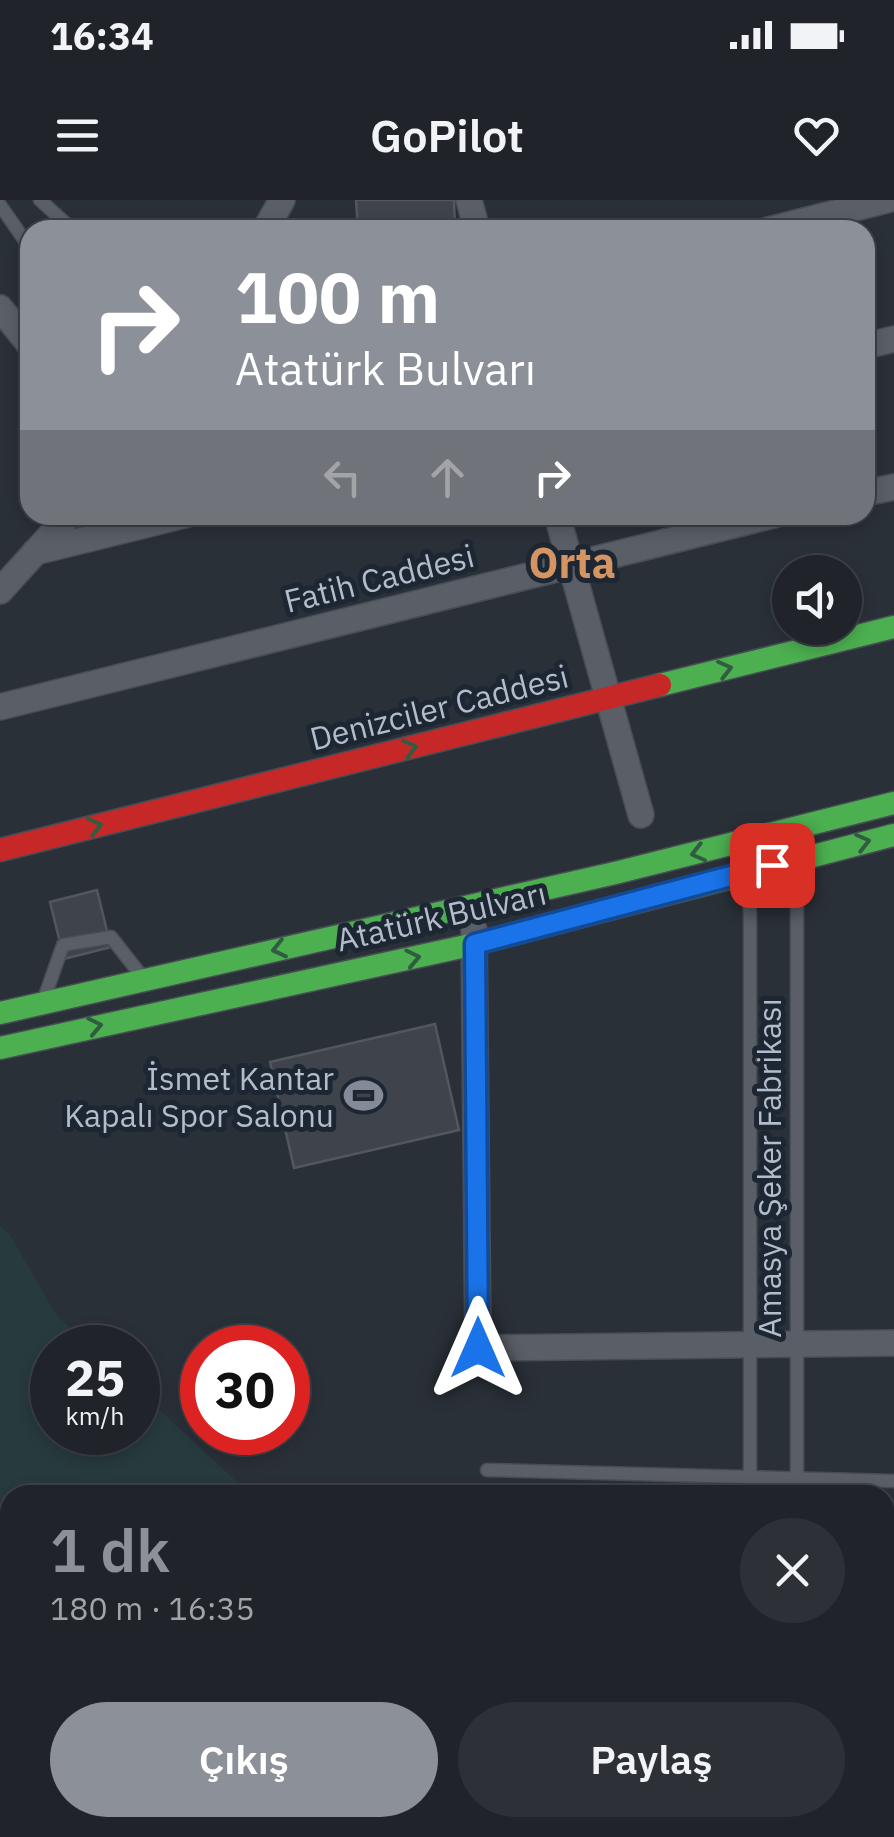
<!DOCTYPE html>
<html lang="tr">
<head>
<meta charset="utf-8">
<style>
  :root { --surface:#20242a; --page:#2d3036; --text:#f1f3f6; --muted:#a2a4a8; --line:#3d4147; --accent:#8c9099 }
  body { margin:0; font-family:"IBM Plex Sans",sans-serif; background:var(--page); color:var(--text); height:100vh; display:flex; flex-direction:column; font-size:38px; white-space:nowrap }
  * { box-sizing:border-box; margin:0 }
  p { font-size:32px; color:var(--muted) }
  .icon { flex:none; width:55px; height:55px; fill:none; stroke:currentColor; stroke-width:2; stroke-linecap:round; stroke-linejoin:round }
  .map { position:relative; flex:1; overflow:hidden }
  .sheet { position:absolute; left:0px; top:1285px; width:895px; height:352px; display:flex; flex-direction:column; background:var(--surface); border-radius:30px 30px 0 0; box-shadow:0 5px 15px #0003,0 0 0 2px var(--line) }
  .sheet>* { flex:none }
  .top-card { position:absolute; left:20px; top:20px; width:855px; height:305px; border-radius:30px; box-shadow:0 5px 15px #0003,0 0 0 2px var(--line); background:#8c9099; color:#fff; overflow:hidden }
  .buttons { position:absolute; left:772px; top:355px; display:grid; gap:20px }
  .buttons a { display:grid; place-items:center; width:90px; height:90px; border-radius:50%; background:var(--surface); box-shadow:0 5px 15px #0003,0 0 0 2px var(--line); font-size:50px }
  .speed { position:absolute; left:30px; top:1125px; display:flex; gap:20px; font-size:50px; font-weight:700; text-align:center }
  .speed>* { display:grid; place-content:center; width:130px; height:130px; border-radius:50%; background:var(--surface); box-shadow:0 5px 15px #0003,0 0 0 2px var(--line); line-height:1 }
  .speed small { font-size:25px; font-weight:400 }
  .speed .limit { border:15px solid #d22; background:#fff; color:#111 }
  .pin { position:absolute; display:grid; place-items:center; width:85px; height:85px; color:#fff; margin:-42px; border-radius:20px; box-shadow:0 5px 15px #0006 }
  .me { position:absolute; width:110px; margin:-55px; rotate:0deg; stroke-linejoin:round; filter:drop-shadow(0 0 8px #0008) }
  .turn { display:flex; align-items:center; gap:35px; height:210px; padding:0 50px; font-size:45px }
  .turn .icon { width:130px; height:130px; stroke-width:2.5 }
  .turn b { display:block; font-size:70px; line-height:85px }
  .lanes { display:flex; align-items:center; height:95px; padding:0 50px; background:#0003; justify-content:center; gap:50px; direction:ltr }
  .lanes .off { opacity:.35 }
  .round { display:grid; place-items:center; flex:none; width:105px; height:105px; border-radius:52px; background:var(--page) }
  .overview { display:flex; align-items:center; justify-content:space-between; height:170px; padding:0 50px }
  h1 { font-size:60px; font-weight:600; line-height:75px; color:var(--accent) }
  .cta { display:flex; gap:20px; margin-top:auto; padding:20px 50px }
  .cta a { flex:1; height:115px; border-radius:60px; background:var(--accent); color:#fff; font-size:40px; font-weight:600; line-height:115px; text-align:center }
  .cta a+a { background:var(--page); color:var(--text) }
  .status { display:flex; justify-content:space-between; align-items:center; height:70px; padding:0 50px; background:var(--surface); direction:ltr }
  .status svg { height:28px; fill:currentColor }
  header { display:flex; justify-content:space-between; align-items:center; height:130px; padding:0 50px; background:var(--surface); font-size:45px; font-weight:600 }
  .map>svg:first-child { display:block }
  .green { fill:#273a3e }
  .building { fill:#3f444c; stroke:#52575f; stroke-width:2.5 }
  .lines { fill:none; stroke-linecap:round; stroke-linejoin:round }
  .lane-casing { stroke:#484c55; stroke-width:15 }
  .street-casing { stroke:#484c55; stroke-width:28 }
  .fast-casing { stroke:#484c55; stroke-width:25 }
  .jam-casing { stroke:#484c55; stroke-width:25 }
  .lane { stroke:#5a5e66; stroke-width:12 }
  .street { stroke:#5a5e66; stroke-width:25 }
  .fast { stroke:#4caf50; stroke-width:22 }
  .jam { stroke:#c62828; stroke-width:22 }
  .oneway { stroke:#305d3f }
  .route-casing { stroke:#114b97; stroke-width:25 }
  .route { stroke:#1a73e8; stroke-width:18 }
  .labels { text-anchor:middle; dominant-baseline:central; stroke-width:10; stroke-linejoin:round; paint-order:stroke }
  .street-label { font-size:32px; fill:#b4bcc9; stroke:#1d2633 }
  .poi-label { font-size:32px; fill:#b4bcc9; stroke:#1d2633; text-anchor:end }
  .district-label { font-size:42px; font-weight:bold; fill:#d59563; stroke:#1d2633 }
</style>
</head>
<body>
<div class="status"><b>16:34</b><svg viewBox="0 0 49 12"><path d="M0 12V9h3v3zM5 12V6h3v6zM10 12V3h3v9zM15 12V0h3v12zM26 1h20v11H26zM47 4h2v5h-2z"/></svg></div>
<header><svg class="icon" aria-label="menu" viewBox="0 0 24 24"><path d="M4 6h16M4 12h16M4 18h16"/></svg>GoPilot<svg class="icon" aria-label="heart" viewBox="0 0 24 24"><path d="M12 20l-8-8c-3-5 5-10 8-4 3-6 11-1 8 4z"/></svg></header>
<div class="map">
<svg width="894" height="1637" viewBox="0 0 894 1637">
  <rect width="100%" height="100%" fill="#2a3038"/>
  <path class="green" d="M0 1026 10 1035 57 1116 92 1147 52 1148V1232H138V1190L251 1295H10V1319L0 1318Z"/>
  <path class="building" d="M356 0H454L455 30H358Z
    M97 690 111 747 64 759 50 702Z
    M435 824 459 930 294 968 270 862Z"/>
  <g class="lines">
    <defs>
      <path id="lane" d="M40 0 73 30
        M0 5 30 48
        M747 679 750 713V1277
        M45 796 63 745 111 737 140 774
        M487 1270 894 1281
        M797 1277V666"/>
      <path id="street" d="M469 0 477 30
        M265 30 282 0
        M768 30 887 0
        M0 108 30 145
        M865 146 894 139
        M865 293 894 287
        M557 315 641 615
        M35 352 185 315
        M0 391 69 315
        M0 507 774 315
        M474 730 478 1148 894 1143"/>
      <path id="fast" d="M660 485 894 427
        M0 813 615 673 894 603
        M0 848 475 744 894 635"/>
      <path id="jam" d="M0 650 660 485"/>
    </defs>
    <use href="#lane" class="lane-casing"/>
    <use href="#street" class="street-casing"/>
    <use href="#fast" class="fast-casing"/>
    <use href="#jam" class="jam-casing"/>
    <use href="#lane" class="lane"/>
    <use href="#street" class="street"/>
    <use href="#fast" class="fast"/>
    <use href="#jam" class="jam"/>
  </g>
  <defs><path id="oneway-chevron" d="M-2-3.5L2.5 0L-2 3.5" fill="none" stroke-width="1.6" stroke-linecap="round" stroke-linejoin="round" transform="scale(2.5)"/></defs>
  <g class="oneway">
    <use href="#oneway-chevron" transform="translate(725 469) rotate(-14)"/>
    <use href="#oneway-chevron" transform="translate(410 548) rotate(-14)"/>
    <use href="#oneway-chevron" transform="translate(95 626) rotate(-14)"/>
    <use href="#oneway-chevron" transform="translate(863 642) rotate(-14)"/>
    <use href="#oneway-chevron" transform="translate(698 653) rotate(166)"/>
    <use href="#oneway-chevron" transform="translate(279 749) rotate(167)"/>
    <use href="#oneway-chevron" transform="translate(413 758) rotate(-12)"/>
    <use href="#oneway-chevron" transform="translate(95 826) rotate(-12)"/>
  </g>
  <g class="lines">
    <defs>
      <path id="route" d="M478 1148 475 744 772 665"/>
    </defs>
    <use href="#route" class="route-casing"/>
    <use href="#route" class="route"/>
  </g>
  <defs>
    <symbol id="stadium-bare" viewBox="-9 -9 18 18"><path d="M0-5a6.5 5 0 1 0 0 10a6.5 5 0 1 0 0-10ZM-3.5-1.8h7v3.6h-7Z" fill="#848b96" stroke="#1d2633" stroke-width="2.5" paint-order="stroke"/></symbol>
  </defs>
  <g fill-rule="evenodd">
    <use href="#stadium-bare" x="336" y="868" width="55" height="55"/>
  </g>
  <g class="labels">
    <g class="street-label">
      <text transform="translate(379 378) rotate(-14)">Fatih Caddesi</text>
      <text transform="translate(439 507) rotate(-14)">Denizciler Caddesi</text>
      <text transform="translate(441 716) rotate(-13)">Atatürk Bulvarı</text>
      <text transform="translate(769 968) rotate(-90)">Amasya Şeker Fabrikası</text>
    </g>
    <g class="poi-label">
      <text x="334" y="878">İsmet Kantar<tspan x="334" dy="37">Kapalı Spor Salonu</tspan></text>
    </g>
    <g class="district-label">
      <text x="572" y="362">Orta</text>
    </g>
  </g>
</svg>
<div class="buttons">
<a><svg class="icon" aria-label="sound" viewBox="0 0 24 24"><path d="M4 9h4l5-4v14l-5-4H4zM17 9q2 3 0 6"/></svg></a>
</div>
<div class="speed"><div>25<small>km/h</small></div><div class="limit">30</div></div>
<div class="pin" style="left:772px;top:665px;background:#d93025"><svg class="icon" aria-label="arrive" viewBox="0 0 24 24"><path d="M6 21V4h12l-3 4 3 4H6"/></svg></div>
<svg class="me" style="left:478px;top:1148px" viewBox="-20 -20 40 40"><path d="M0-17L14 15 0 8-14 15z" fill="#1a73e8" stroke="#fff" stroke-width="4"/></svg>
<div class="top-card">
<div class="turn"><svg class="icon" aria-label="right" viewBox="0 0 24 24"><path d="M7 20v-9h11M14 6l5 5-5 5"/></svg><div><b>100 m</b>Atatürk Bulvarı</div></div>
<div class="lanes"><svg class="icon off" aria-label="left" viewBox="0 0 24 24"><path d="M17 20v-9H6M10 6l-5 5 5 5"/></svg><svg class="icon off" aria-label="ahead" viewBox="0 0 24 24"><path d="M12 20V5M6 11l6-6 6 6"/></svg><svg class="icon" aria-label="right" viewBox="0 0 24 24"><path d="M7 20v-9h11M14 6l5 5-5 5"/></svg></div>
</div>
<section class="sheet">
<div class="overview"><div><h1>1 dk</h1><p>180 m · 16:35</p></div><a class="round"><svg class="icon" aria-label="close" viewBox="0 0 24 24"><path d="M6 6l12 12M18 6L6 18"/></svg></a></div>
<div class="cta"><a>Çıkış</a><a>Paylaş</a></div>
</section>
</div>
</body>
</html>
